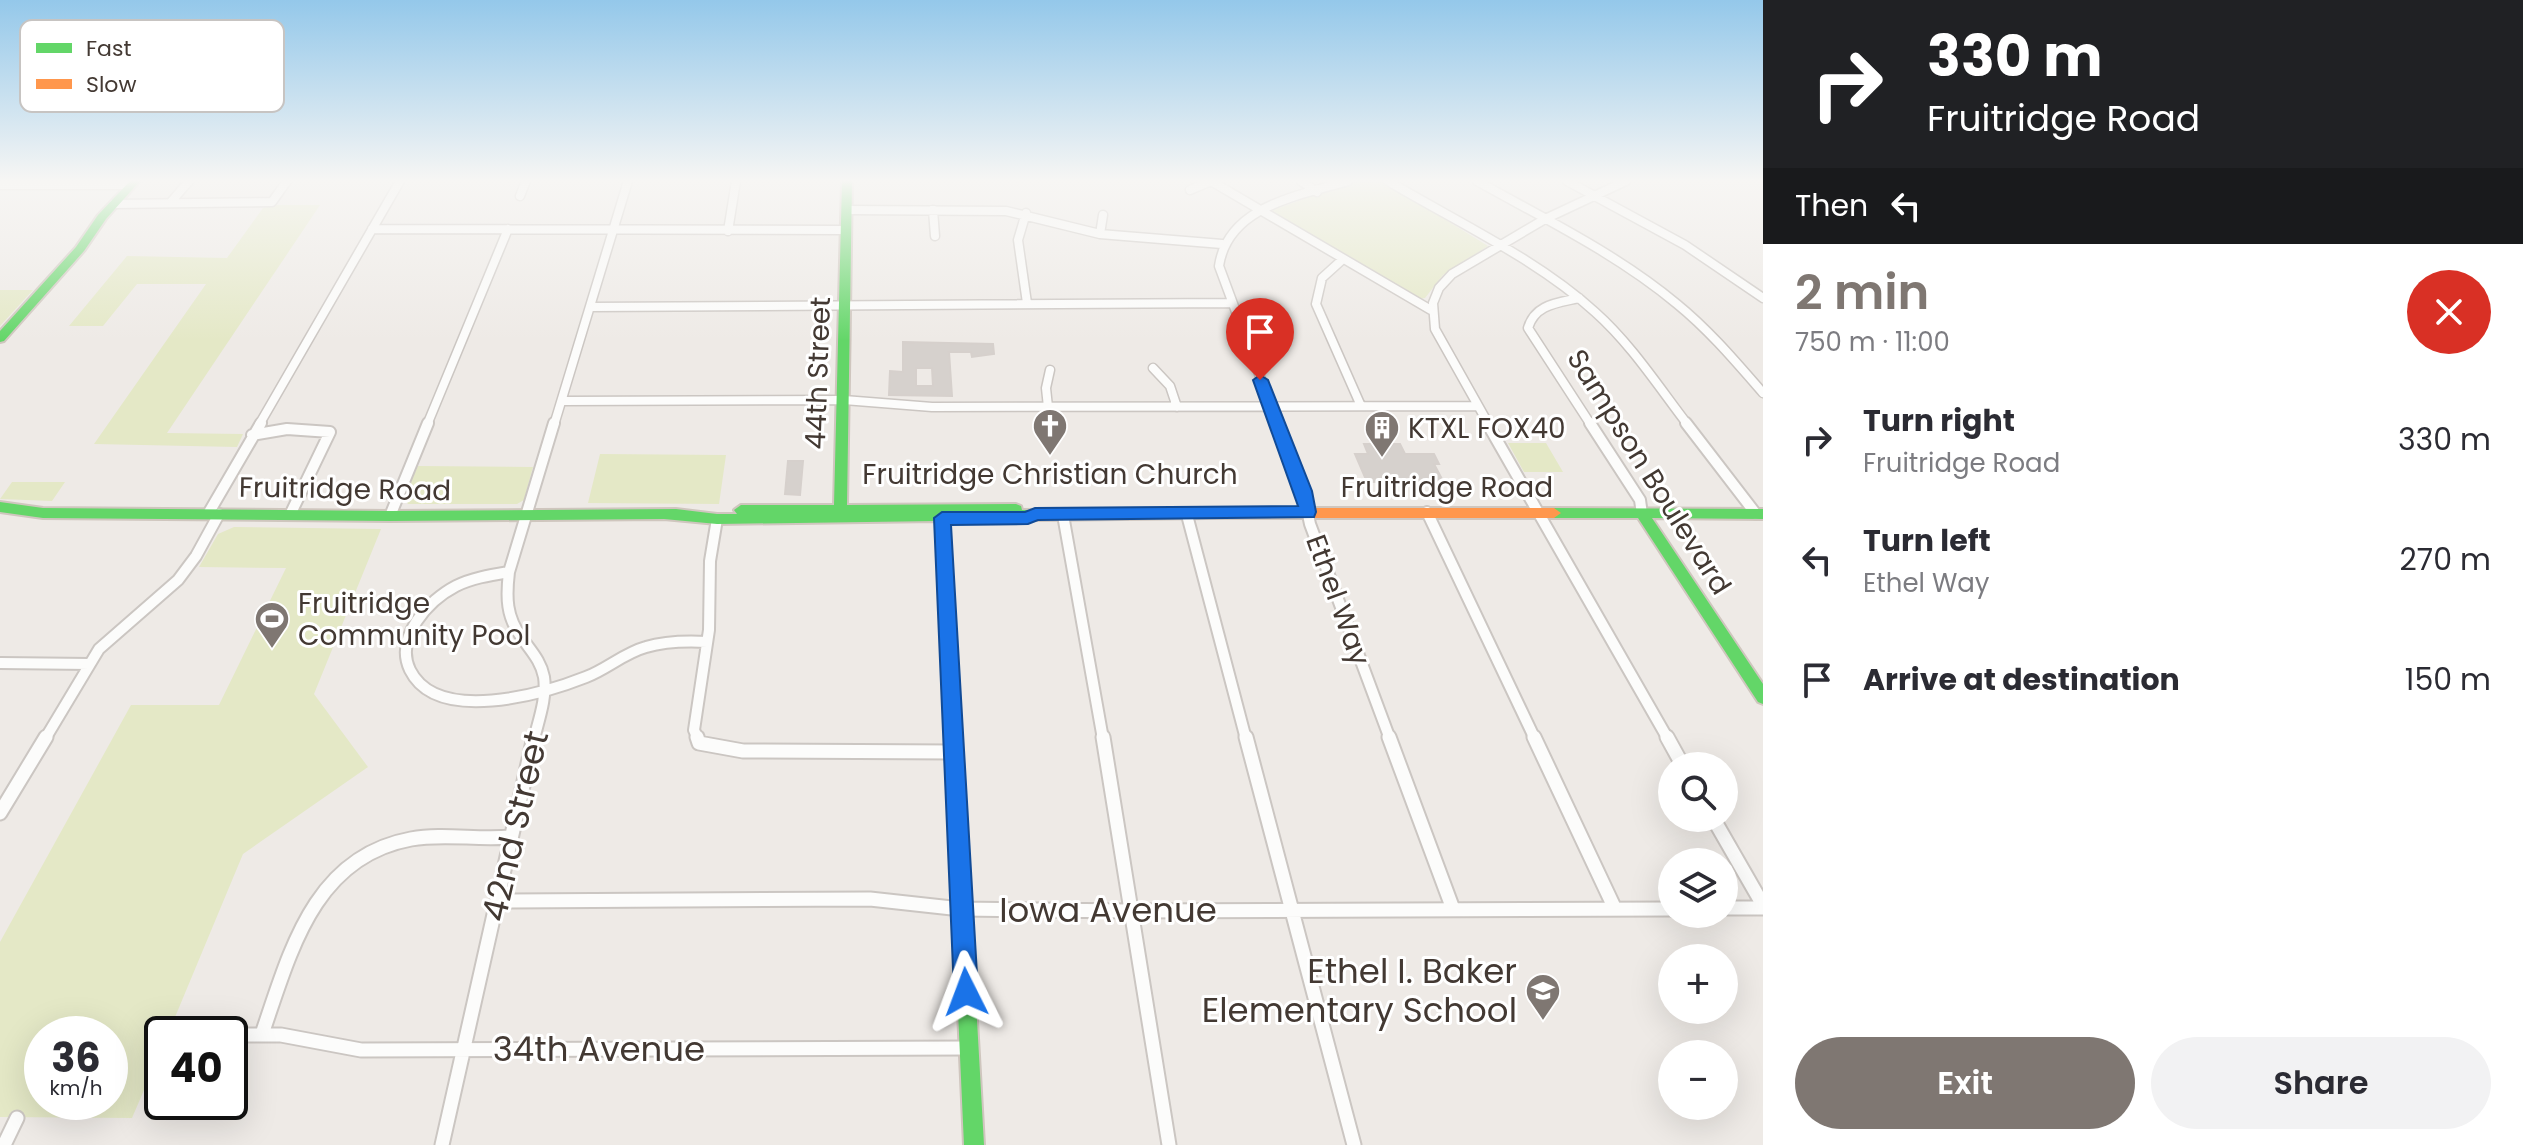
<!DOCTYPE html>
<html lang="en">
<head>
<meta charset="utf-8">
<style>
  :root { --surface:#fff; --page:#f2f2f3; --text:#2b2b33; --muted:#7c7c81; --accent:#7f7772 }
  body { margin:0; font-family:Poppins,sans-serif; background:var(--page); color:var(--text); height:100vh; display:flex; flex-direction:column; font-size:30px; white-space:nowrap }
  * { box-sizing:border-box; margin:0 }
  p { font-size:26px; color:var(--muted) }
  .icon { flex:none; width:44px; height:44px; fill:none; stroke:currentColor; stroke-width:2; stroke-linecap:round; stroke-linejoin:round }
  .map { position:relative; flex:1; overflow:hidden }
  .side { display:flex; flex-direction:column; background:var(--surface); width:760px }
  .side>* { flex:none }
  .hud { background:#202124; color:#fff; overflow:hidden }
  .fabs { position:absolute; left:1658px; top:752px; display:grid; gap:16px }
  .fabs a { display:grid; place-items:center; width:80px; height:80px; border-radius:50%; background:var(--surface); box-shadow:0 8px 32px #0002; font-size:40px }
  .speed { position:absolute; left:24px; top:1016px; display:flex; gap:16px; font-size:40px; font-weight:700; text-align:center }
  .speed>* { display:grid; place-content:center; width:104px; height:104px; border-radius:50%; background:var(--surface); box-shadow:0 8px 32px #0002; line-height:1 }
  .speed small { font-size:20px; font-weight:400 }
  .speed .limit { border:4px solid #111; border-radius:12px; background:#fff; color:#111 }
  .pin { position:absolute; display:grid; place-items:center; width:68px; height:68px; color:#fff; margin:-82px -34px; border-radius:50% 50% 50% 0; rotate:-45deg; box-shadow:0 0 8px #0007 }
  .pin .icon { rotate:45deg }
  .me { position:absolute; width:88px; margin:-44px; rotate:357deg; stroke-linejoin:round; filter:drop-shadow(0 0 6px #0008) }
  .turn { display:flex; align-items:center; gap:28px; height:168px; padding:0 32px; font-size:36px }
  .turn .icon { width:104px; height:104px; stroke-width:2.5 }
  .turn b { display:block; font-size:56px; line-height:68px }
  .then { display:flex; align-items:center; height:76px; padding:0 32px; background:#0003; gap:16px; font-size:30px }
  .round { display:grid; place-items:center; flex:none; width:84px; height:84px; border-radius:42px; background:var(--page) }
  .head { display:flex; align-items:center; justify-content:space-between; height:136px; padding:0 32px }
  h1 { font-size:48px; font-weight:600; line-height:60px; color:var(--accent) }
  .button { display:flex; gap:16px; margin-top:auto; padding:16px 32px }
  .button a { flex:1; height:92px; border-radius:48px; background:var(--accent); color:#fff; font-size:32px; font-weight:600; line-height:92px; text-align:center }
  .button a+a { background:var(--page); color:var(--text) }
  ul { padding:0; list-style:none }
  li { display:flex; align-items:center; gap:24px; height:120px; padding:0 32px }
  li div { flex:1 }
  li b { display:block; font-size:30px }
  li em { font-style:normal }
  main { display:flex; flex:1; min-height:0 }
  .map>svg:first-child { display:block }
  .green { fill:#e4e8c6; fill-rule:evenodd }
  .building { fill:#d6d1cd; stroke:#d6d0cc; stroke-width:2; fill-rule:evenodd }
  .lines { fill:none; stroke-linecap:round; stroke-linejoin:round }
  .street-far2-casing { stroke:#cbc6c2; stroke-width:11 }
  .street-far1-casing { stroke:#cbc6c2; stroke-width:14 }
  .street-casing { stroke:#cbc6c2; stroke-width:17 }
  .fast-casing { stroke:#cfc6be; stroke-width:4 }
  .slow-casing { stroke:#cfc6be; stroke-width:4 }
  .street-far2 { stroke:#fcfcfb; stroke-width:8 }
  .street-far1 { stroke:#fcfcfb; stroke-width:10 }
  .street { stroke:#fcfcfb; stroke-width:13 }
  .fast { fill:#63d668; fill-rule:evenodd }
  .slow { fill:#ff974d; fill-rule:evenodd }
  .route { fill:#1a73e8; stroke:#114b97; stroke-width:2 }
  .labels { text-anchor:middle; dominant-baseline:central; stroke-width:6; stroke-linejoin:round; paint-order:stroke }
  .street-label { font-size:28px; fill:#433933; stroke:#fff }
  .poi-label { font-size:28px; fill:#433933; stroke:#fff; text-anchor:start }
  .near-street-label { font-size:34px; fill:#433933; stroke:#fff }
  .near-poi-label { font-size:34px; fill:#433933; stroke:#fff; text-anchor:end }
  .key { fill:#fff; stroke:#c7c4c2; stroke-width:2 }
  .key-label { font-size:22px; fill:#433933 }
</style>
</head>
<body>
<main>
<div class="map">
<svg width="1763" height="1145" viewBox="0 0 1763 1145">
  <rect width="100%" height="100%" fill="#eeeae6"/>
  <path class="green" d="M1355 181H1383L1488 246 1443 275 1425 298 1419 299 1272 213 1273 210Z
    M277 205H320L167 433 243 434 237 447 94 444 206 284H137L103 326H69L127 256 227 258 263 208Z
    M0 290H33L0 326Z
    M1508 443H1546L1563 472H1524Z
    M600 454 726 455 719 504 588 503Z
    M418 466 533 467 524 500 517 504H408L403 498Z
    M12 482H65L52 501 0 499Z
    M234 527 381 529 314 694 368 767 243 854 168 1034H162V1048L132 1118 0 1117V942L131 705H219L286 568 199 567 218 534ZM42 1034H110V1102H42Z"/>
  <path class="building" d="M903 342 993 344 994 354 972 357 971 352H949L952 396 889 395 890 371 903 372ZM916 368H932L933 386H916Z
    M1364 444H1400L1405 454H1434L1439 464H1434L1443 481 1367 482 1355 454H1368Z
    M788 461H803L800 495 785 494Z"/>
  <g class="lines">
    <defs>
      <path id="street-far2" d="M1211 181 1431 310
        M1301 181 1317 192
        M1388 181C1455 221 1537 259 1595 312 1631 344 1658 386 1688 425
        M1477 181C1545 219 1617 254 1677 304 1709 330 1736 362 1763 393
        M1567 181 1685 245 1763 298
        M0 185H131
        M1190 190 1211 181
        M520 196 526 181
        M171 202 189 181
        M114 204 272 202 287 181
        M848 210 1006 211 1100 234 1222 244
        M933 210 935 236
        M1026 213 1018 240 1027 303
        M372 229 847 230
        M728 231 736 181
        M1100 234 1103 215
        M1343 259 1322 278 1316 304 1361 406
        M1579 298C1558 303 1535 304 1528 328L1591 425
        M590 307 1232 303
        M1153 368 1170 386 1177 407
        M562 401 844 400 932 407 1478 406
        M1048 407 1046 388 1050 370
        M259 425 400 181
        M427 425 508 229
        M554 425 628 181
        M1278 425 1219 266C1228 206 1298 196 1348 181
        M1489 425 1435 329 1433 303 1439 288 1452 274 1545 219 1626 181"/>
      <path id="street-far1" d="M1278 423 1303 491 1310 524 1390 739
        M1487 423 1668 739
        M1590 423 1640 500 1642 514
        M1686 423 1756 514
        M252 435 287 429 330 432 290 515
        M1427 512 1535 739
        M208 514 261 423
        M1063 515 1103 739
        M1187 515 1246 739
        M390 516 428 423
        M509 572C491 575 472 578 456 586 429 600 394 637 410 670 437 725 543 694 586 677 607 669 624 653 646 647 666 641 687 641 707 642
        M0 663 90 664
        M45 739 99 649 178 580 196 556 219 514
        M534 739C539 719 547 697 544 677 541 661 531 651 522 638 506 617 506 597 509 572L554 423
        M698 739 694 730 709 630 710 561 717 519"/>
      <path id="street" d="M697 737 699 743 743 751 954 752
        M1103 737 1169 1145
        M1246 737 1354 1145
        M1389 737 1453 909
        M1534 737 1615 909
        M1667 737 1683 766
        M0 813 46 737
        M1713 818 1763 905
        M497 901 870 899 961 909 1130 911 1672 909
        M1724 908H1763
        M262 1034C290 953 313 857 411 839 443 833 477 840 510 837
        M230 1035H281L361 1050 969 1048
        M4 1145 17 1118
        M442 1145 534 737"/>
      <path id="fast" d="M130 181H140L106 219 84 251 4 341 0 342V331L76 247 98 215Z
        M842 181H852L847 505 1016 504 1021 506 1022 510 1206 508 1213 513 1206 518 949 521 984 1145H964L936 521 717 524 664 519 390 521 43 518 0 512V502L43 508 390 511 676 509 717 514H737L734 510 741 505H834Z
        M1554 508 1763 509V519L1652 518 1763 684V704L1758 702 1638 518H1554L1547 513Z"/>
      <path id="slow" d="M1206 508H1554L1561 513 1554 518H1206L1199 513Z"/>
    </defs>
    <use href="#street-far2" class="street-far2-casing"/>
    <use href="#street-far1" class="street-far1-casing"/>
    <use href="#street" class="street-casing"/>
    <use href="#fast" class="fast-casing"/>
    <use href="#slow" class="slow-casing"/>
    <use href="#street-far2" class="street-far2"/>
    <use href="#street-far1" class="street-far1"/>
    <use href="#street" class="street"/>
    <use href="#fast" class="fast"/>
    <use href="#slow" class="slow"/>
  </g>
  <linearGradient id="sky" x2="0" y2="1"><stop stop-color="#94c8ea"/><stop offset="0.53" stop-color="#f7f6f4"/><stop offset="1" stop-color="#f7f6f4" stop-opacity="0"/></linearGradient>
  <rect width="1763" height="341" fill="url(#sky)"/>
  <path class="route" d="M1260 375 1268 380 1312 491 1316 512 1314 517 1038 520 1028 524 951 525 978 992 974 1001 966 1005 957 1001 954 992 934 518 942 512H1025L1035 508 1298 506 1253 380Z"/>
  <defs>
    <symbol id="church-pin" viewBox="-11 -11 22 30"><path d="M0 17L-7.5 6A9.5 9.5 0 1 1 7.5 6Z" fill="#7f7772" stroke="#fff"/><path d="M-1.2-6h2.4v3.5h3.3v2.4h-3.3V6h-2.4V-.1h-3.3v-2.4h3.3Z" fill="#fff"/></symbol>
    <symbol id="building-pin" viewBox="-11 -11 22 30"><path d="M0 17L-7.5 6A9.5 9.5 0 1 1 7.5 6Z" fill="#7f7772" stroke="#fff"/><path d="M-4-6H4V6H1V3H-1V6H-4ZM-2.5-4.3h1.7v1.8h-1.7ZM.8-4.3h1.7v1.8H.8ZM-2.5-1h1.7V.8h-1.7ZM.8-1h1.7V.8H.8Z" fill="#fff"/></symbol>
    <symbol id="stadium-pin" viewBox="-11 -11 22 30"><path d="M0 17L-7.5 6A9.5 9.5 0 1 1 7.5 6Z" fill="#7f7772" stroke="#fff"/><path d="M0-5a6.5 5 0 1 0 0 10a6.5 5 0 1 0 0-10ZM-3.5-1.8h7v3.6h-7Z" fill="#fff"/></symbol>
    <symbol id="school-pin" viewBox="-11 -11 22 30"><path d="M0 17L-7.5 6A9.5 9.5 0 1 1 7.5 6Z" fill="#7f7772" stroke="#fff"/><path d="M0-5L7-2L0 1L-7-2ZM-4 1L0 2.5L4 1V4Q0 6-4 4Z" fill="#fff"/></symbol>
  </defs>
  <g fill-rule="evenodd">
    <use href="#church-pin" x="1030" y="406" width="40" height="54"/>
    <use href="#building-pin" x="1362" y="408" width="40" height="54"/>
    <use href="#stadium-pin" x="252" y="599" width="40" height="54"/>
    <use href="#school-pin" x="1523" y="971" width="40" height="54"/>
  </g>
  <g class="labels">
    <g class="street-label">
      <text transform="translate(818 373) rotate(-88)">44th Street</text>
      <text transform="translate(1649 472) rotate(58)">Sampson Boulevard</text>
      <text x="1447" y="487">Fruitridge Road</text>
      <text transform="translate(345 489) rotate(1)">Fruitridge Road</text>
      <text transform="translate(1338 600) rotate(70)">Ethel Way</text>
    </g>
    <g class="poi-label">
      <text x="1408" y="428">KTXL FOX40</text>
      <text x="1050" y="474" text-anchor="middle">Fruitridge Christian Church</text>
      <text x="298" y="603">Fruitridge<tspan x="298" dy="32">Community Pool</tspan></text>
    </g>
    <g class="near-street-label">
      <text transform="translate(515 826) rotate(-77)">42nd Street</text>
      <text x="1108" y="910">Iowa Avenue</text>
      <text x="599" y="1049">34th Avenue</text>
    </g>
    <g class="near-poi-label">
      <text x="1517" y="971">Ethel I. Baker<tspan x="1517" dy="39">Elementary School</tspan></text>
    </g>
  </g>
  <rect x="20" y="20" width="264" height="92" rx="12" class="key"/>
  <rect x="36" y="43" width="36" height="10" fill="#63d668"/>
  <rect x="36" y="79" width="36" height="10" fill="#ff974d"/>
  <g class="key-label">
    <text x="86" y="56">Fast</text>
    <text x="86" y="92">Slow</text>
  </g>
</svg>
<div class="fabs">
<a><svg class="icon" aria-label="search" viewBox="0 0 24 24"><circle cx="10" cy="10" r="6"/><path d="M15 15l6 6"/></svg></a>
<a><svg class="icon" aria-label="layers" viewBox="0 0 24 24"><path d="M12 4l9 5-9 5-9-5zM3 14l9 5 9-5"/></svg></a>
<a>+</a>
<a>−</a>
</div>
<div class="speed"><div>36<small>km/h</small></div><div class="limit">40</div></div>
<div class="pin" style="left:1260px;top:380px;background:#d93025"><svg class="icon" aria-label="arrive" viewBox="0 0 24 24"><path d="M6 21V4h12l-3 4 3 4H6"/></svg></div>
<svg class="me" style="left:966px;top:992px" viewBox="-20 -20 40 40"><path d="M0-17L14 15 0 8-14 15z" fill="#1a73e8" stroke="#fff" stroke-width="4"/></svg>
</div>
<section class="side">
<div class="hud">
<div class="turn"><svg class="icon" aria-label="right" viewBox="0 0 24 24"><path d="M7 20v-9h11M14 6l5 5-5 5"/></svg><div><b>330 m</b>Fruitridge Road</div></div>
<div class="then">Then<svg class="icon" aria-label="left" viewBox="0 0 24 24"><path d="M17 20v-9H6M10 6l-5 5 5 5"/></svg></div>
</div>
<div class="head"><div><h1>2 min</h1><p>750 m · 11:00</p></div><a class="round" style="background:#d93025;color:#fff"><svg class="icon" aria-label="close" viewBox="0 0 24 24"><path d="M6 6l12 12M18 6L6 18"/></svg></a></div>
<ul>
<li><svg class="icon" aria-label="right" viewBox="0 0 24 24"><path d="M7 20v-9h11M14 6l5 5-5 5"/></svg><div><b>Turn right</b><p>Fruitridge Road</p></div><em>330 m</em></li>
<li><svg class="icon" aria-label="left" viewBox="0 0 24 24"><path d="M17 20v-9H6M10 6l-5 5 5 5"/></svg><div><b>Turn left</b><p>Ethel Way</p></div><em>270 m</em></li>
<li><svg class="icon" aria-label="arrive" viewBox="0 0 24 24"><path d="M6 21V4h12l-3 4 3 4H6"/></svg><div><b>Arrive at destination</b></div><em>150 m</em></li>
</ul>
<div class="button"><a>Exit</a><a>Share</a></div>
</section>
</main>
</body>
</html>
